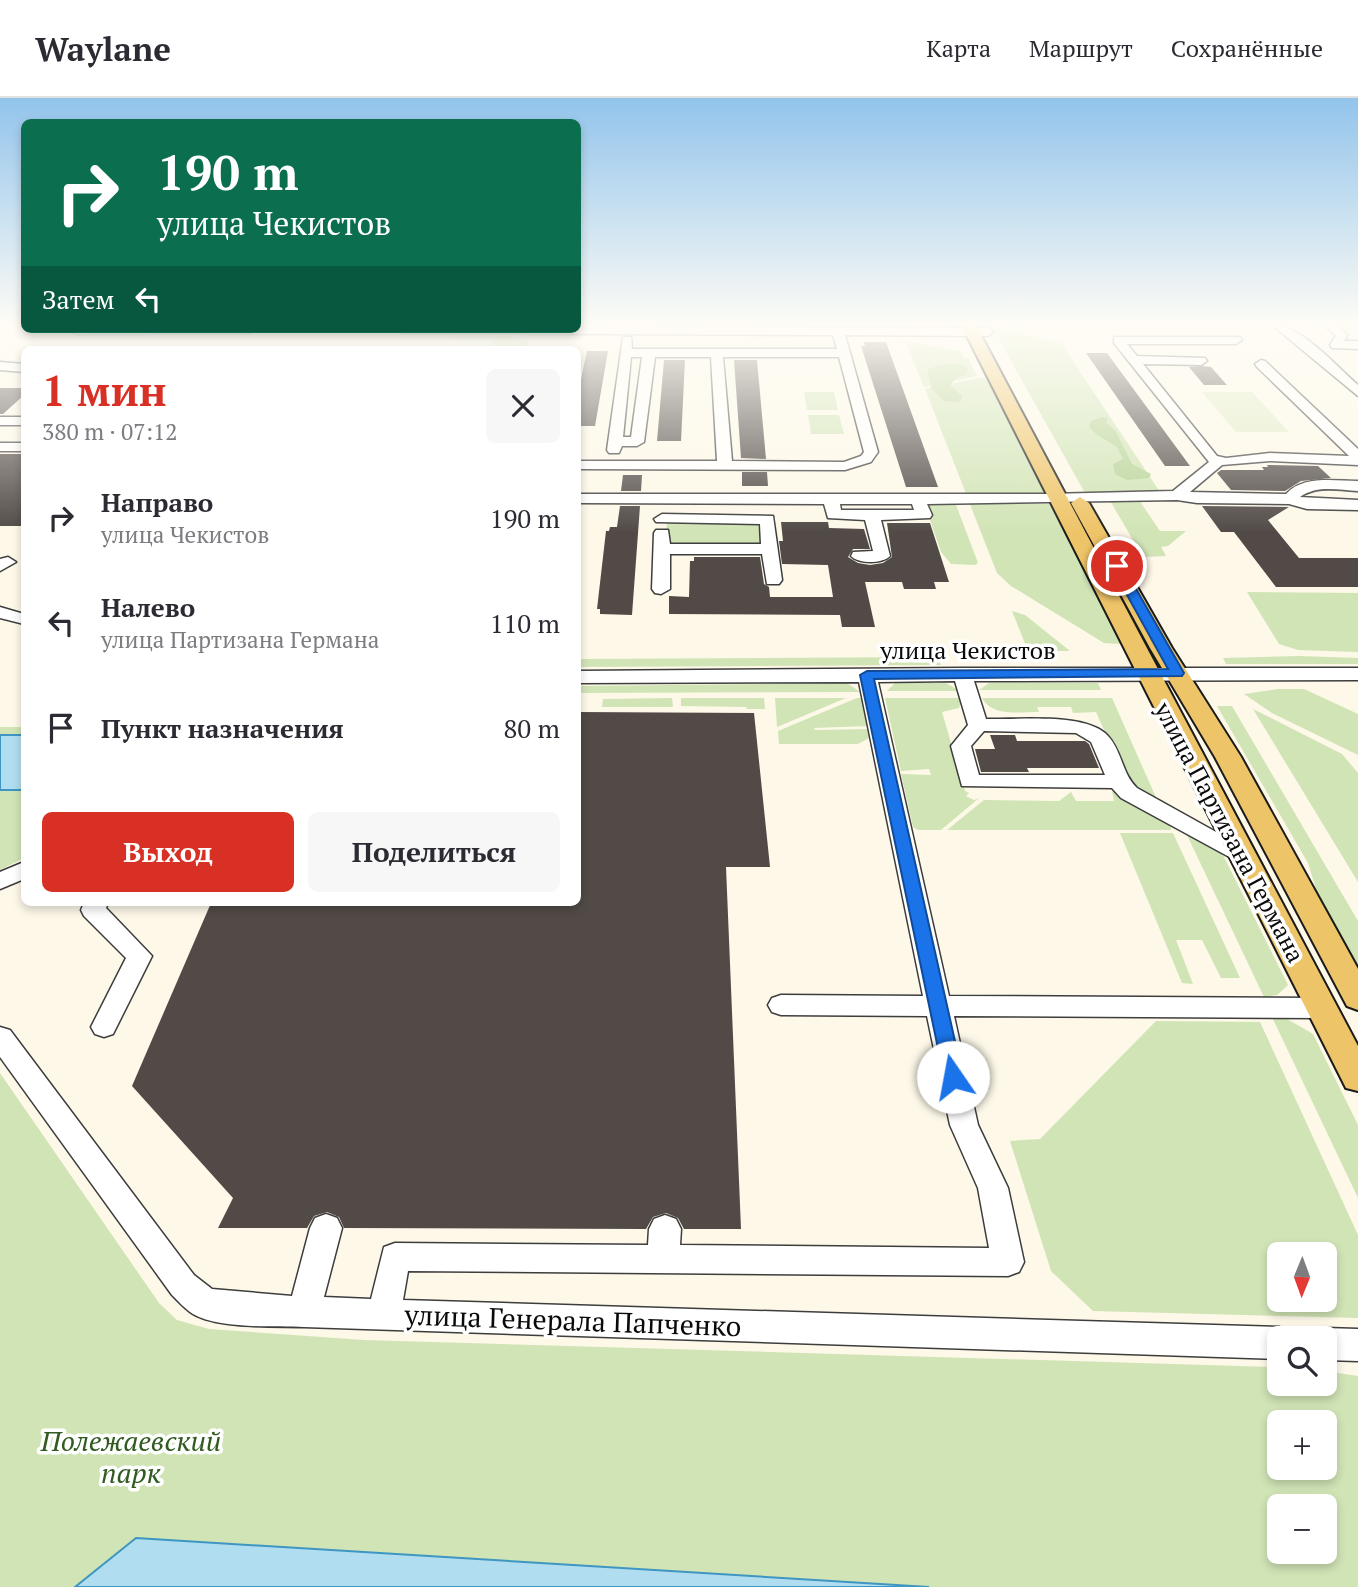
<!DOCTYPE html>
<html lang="ru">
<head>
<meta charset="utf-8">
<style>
  :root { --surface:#fff; --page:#f7f7f7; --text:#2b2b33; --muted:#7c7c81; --line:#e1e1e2; --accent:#d93025 }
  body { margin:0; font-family:"PT Serif",serif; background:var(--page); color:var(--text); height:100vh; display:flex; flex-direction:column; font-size:26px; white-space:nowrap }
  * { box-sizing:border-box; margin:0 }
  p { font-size:23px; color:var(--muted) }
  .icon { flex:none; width:38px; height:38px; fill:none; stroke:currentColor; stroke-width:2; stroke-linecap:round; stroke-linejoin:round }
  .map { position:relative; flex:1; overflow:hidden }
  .drawer { position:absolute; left:21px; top:248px; width:560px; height:560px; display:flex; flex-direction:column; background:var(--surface); border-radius:10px; box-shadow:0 4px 10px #0003 }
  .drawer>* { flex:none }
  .hud { position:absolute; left:21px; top:21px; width:560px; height:214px; border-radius:10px; box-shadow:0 4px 10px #0003; background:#0b6e4f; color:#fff; overflow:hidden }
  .needle { width:46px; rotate:181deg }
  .fabs { position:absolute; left:1267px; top:1144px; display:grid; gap:14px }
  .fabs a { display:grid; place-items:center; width:70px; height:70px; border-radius:10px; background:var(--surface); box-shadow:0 4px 10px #0003; font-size:35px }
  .pin { position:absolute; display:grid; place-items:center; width:60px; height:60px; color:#fff; margin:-30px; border:4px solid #fff; border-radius:50%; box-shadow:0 2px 7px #0007 }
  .me { position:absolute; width:77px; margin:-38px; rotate:348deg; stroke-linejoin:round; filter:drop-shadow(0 0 5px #0008) }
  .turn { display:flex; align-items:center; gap:24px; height:147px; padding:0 21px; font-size:32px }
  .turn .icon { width:91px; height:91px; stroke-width:2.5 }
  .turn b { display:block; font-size:49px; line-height:60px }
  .then { display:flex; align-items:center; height:66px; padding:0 21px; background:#0003; gap:14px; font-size:26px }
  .round { display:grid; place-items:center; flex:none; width:74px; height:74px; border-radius:10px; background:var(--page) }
  .overview { display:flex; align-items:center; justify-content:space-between; height:119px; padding:0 21px }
  h1 { font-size:42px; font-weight:700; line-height:52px; color:var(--accent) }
  .cta { display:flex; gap:14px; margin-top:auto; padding:14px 21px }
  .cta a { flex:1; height:80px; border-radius:10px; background:var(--accent); color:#fff; font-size:28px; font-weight:700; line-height:80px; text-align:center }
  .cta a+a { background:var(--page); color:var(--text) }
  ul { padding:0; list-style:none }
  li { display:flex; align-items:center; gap:21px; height:105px; padding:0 21px }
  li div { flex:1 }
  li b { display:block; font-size:26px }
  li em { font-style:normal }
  header { display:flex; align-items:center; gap:42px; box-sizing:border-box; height:98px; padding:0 35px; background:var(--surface); border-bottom:2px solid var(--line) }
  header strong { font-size:33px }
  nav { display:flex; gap:38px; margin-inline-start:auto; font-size:24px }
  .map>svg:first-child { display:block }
  .green { fill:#d1e4b6; fill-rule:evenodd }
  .forest { fill:#b6d396 }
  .pitch { fill:#e2ecc6 }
  .water { fill:#b1ddf0; stroke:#3e96c1; stroke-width:2 }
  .building { fill:#514a47 }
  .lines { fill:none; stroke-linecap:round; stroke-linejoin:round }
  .minor-casing { stroke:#3d3d3d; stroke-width:3 }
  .major-casing { stroke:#1b1b1b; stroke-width:4 }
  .minor { fill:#fff; fill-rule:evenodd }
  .major { fill:#eec468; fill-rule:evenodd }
  .route { fill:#1a73e8; stroke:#114b97; stroke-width:2 }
  .labels { text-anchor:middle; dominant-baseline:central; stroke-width:7; stroke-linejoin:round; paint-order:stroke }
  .street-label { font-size:24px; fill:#0a0a0a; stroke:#fff }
  .near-street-label { font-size:28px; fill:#0a0a0a; stroke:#fff }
  .near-park-label { font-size:28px; font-style:italic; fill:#315b20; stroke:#fff }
</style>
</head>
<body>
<header>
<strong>Waylane</strong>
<nav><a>Карта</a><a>Маршрут</a><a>Сохранённые</a></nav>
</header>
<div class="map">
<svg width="1358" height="1489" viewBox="0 0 1358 1489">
  <rect width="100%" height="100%" fill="#fdf8e8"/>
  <path class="green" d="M992 229 1061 245 1160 394 1085 395Z
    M453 237 511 238 528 243 530 250 503 252 490 248 493 241 451 240Z
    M905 243 960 253 964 260H968L977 278 924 289Z
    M979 280 988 281 1046 396 967 398 925 291Z
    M804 294H834L838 312H807Z
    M808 317H839L844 336H811Z
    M1109 401 1139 402 1160 433H1186L1168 448 1161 449 1166 458 1143 459Z
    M955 404 978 465 975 467 951 466 941 454 925 407Z
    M969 404 1051 406 1121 546 1104 545 1011 488 997 475Z
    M667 424 758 425 761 445 677 449 665 445Z
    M1247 494 1358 495V554L1298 552 1279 546Z
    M1012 513 1025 517 1070 553H1028Z
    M1299 558 1358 560V566H1226L1223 560Z
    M932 559 938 561 941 567 578 569V561Z
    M847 585 860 594 578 595V588Z
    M895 585H946L960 593H887Z
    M989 585H1098L1101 592H979Z
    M1278 591H1304L1358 616V657L1272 615 1244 596Z
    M672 600 673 609H602L603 601Z
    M681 600H764L765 611H747L746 609 681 608Z
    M775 600H846L777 629Z
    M857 600H864L869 628 814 630 815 632 870 631 871 639 858 646H779L778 633Z
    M885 600H962L959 610 942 614 965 693 969 695 966 698 974 702 979 700 941 732H918L913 729 901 676 931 677 929 671 901 673Z
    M982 600H1112L1158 704 1137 692 1127 683 1096 614 1073 615 1071 609H1037L1039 614C1020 614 992 619 982 600Z
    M1217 608H1232L1358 823V872L1321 807 1308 765Z
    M1253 611 1342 656 1358 675V784Z
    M0 629H24V760L0 772Z
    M1112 693 1170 725 1171 732H947L984 702 1059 703 1071 694 1076 703H1114Z
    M1120 735H1173L1240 880H1221L1202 842H1176L1193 886 1182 885Z
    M1186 735 1216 751 1224 759 1288 887 1277 897 1264 899Z
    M1282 918 1313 936 1358 1027V1100L1272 919Z
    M1156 923 1260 924 1358 1137V1220L1093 1213 1051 1173 1010 1043 1040 1041ZM1279 1157H1325V1202H1279Z
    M0 975 159 1205 177 1222 209 1231 364 1242 1274 1269 1279 1270V1286H1325V1273L1358 1278V1489H0ZM1279 1325H1325V1370H1279ZM1279 1409H1325V1454H1279Z"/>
  <path class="forest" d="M941 266H957L968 270 966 277 958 279 950 287 962 298 960 304 944 303 931 290 927 272Z
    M1102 319 1108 320 1106 325 1115 332 1132 366 1151 376 1149 380 1127 382 1115 376 1113 366 1123 361 1117 349 1096 336 1089 329 1091 323Z"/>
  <path class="pitch" d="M1202 294H1252L1289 334H1236Z"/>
  <path class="water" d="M0 637H24V692H0Z
    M136 1440 929 1489H75Z"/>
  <path class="building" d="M864 244H886L938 389H906L861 248H865Z
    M587 253H608L595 328H578V295Z
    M1086 255H1107L1190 368H1165Z
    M664 262H685L681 343H657Z
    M734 262H757L766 361 741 360Z
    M1203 268 1211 269 1227 287H1204L1189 269Z
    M0 290H24V297L3 316H0Z
    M24 356V428H0V356Z
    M1267 367 1318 368 1331 380 1301 383 1285 393 1231 392 1217 375 1221 372H1264L1262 369H1268Z
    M742 374H767L768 388H742Z
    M623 377H642L641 393H621Z
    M620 408H640L632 517 600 516V511H597L606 433H609L610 429H617Z
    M1202 408 1289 409 1268 422 1299 460H1358V489H1276L1234 434H1221Z
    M781 424H828L829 430 864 431 870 451H853L848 459 858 465 870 467 883 465 892 459 887 425H930L949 484H934L936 491H904L902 484H865L875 529H842L840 517 669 516V498L689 499 690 463H694V459H760L764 486 769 489 770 499H833L828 467 782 466 779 443H783Z
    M578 614 754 615 770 769H726L741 1131H684L678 1120 666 1115 653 1119 646 1131 344 1130 339 1119 327 1114 314 1118 307 1130H218L233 1100 132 988 211 805H578Z
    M990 637H1015L1017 643H1085L1089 646 1099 670H1027L1029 674H981L975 651H995Z"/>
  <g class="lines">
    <defs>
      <path id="minor" d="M1271 226C1300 226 1336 268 1358 287V298Z
        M1323 226H1336L1348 237 1344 243H1358V251L1332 250 1330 247 1336 238Z
        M578 228 988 230 994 234 988 238 845 237 878 354 871 364 845 372 578 371V363H717L711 259H655L644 344 637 348H622L619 355H609L607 352 623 239H631L632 251H837L833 237 402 235 396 231H578ZM631 259H642L631 339H623ZM723 259H839L864 354 861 358 844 364 732 363Z
        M256 231 250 235 76 236 70 232Z
        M1114 239H1240L1242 242 1236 246H1127L1137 258 1205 260 1207 263 1201 267 1143 266 1217 358 1226 360 1270 355 1349 358 1257 269 1255 266 1261 262 1265 263 1358 351V367L1270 363 1222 367 1190 394 1286 396C1303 377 1335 383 1358 383V393C1338 392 1317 387 1300 399L1358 402V412L1307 411 1289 406 1197 405 1177 402 927 406 932 417 930 420 881 422 890 458C882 466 859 466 851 458L853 454 873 453 865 422 828 420 824 406 578 405V396H1048L1173 393 1209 364 1114 245ZM840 406H912L914 412H841Z
        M0 264 24 266V274L0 272Z
        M0 319H24V327H0Z
        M0 345H24V353H0Z
        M662 416 773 418 782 482 779 486H767L762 456H670V491L661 496 655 495 652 491 654 435 656 432H668L670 446H761L760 426 656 424 654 421Z
        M8 459 16 464 0 473V461Z
        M0 509 24 516V526L0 520Z
        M962 570H1358V582L974 583 986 621C1017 622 1087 614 1108 638 1122 653 1122 676 1137 690L1252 754 1256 759 1252 764 1244 767 1121 700 1112 690 962 688 951 648 968 627 955 583 878 584 949 898 1322 900 1331 903 1335 910 1331 917 1322 920 954 918 978 1027 1008 1090 1024 1164 1019 1174 1008 1178 408 1173 403 1202 1279 1229 1291 1234 1294 1241H1279V1261L304 1229C274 1228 219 1231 193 1216 185 1211 178 1203 172 1197L0 959V929L10 932 194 1177 212 1191 292 1198 310 1130 315 1120 326 1116 337 1120 342 1130 324 1199 371 1201 384 1149 395 1145 648 1147 649 1131 654 1121 665 1117 676 1121 681 1131 680 1147 989 1150 978 1090 950 1027 927 918 781 917 772 914 768 907 772 900 781 897 923 898 859 584 578 585V573ZM984 633 1076 635 1091 644 1105 677H979L971 648Z
        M24 764V781L0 791V774Z
        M84 805H108L106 810 152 858 113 936 104 939 95 936 91 929 126 860 84 818 81 812Z
        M1325 1230 1358 1231V1263L1325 1262V1241H1311L1313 1235Z"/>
      <path id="major" d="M961 226H975L1358 948V993L1346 990 1341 980Z
        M1080 399 1089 405 1172 550 1241 659 1358 871V912L1347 908 1215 659 1150 550 1071 405Z"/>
    </defs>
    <use href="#minor" class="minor-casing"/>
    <use href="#major" class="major-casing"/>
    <use href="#minor" class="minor"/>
    <use href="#major" class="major"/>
  </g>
  <linearGradient id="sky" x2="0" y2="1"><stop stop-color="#92c4eb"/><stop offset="0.52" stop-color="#fefcf5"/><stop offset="1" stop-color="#fefcf5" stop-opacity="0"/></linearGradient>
  <rect width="1358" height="435" fill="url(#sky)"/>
  <path class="route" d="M1113 465 1123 468 1184 575 1182 578 874 581 963 979 960 985 953 987 947 985 944 979 860 577 867 573 1168 571 1111 468Z"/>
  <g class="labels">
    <g class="street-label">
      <text x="968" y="552">улица Чекистов</text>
      <text transform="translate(1230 734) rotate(62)">улица Партизана Германа</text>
    </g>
    <g class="near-street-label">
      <text transform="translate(573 1222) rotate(2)">улица Генерала Папченко</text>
    </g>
    <g class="near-park-label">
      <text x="131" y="1342">Полежаевский<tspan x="131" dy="32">парк</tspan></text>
    </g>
  </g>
</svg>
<div class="fabs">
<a><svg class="needle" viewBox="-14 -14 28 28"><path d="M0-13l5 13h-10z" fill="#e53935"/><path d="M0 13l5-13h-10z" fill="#7c7c81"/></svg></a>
<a><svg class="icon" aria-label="search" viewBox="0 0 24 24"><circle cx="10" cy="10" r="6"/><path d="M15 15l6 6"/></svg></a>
<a>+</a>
<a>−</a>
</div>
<div class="pin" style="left:1117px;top:468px;background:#d93025"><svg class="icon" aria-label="arrive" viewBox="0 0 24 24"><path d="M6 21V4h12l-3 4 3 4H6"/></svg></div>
<svg class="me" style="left:953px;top:979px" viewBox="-20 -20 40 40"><circle r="19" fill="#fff"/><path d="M0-13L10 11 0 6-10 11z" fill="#1a73e8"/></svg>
<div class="hud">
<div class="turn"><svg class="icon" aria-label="right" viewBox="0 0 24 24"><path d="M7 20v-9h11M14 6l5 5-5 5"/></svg><div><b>190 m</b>улица Чекистов</div></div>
<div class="then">Затем<svg class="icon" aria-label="left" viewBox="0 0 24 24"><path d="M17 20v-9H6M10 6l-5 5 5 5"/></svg></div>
</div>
<section class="drawer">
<div class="overview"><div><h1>1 мин</h1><p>380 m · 07:12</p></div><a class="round"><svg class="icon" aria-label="close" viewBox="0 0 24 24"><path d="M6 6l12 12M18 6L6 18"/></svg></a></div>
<ul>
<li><svg class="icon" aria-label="right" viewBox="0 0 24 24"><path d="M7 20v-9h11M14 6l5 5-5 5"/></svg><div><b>Направо</b><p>улица Чекистов</p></div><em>190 m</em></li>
<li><svg class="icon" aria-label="left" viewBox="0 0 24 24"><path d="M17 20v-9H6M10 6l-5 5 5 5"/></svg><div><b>Налево</b><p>улица Партизана Германа</p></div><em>110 m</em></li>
<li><svg class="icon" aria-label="arrive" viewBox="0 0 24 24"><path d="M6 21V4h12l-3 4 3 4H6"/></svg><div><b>Пункт назначения</b></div><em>80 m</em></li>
</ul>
<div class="cta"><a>Выход</a><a>Поделиться</a></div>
</section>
</div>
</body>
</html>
